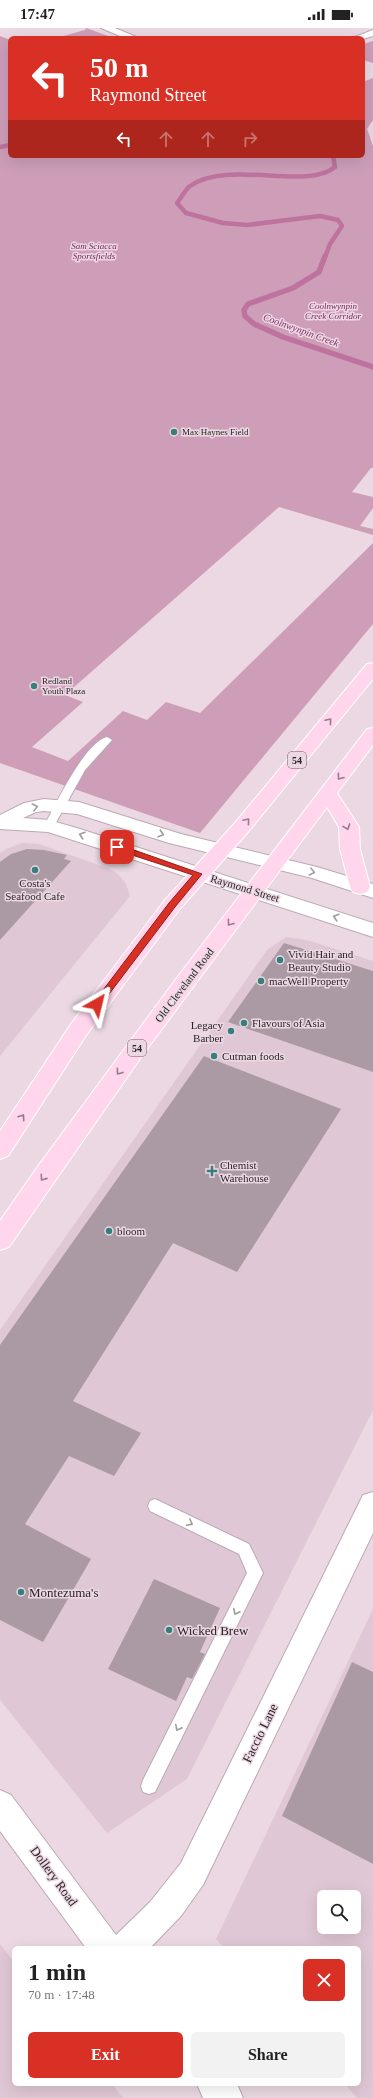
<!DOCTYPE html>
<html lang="en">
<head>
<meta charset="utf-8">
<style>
  :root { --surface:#fff; --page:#f2f2f2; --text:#222; --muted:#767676; --accent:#d93025 }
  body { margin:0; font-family:Georgia,serif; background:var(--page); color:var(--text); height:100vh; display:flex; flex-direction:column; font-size:15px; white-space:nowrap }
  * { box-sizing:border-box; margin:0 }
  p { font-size:13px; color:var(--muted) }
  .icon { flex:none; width:22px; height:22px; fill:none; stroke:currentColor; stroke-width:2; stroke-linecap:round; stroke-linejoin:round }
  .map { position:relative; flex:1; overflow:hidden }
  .details { position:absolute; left:12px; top:1918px; width:349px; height:140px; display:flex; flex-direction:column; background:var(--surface); border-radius:6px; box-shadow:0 4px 16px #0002 }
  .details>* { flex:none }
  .guide { position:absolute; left:8px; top:8px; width:357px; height:122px; border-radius:6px; box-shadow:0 4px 16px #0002; background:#d93025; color:#fff; overflow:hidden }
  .tools { position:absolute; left:317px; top:1862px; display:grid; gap:8px }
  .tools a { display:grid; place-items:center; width:44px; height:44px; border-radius:6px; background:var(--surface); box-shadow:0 4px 16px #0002; font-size:20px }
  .pin { position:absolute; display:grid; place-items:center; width:34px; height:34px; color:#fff; margin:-17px; border-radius:8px; box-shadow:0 2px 6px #0006 }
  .me { position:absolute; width:44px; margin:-22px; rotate:37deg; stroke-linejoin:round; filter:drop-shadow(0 0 3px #0008) }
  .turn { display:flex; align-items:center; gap:14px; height:84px; padding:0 16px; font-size:18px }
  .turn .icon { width:52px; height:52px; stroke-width:2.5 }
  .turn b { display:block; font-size:28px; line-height:34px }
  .lanes { display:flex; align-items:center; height:38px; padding:0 16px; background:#0003; justify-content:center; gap:20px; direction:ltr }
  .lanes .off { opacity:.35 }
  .round { display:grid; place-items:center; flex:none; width:42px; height:42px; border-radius:6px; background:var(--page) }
  .head { display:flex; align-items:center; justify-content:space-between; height:68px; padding:0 16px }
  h1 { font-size:24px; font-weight:800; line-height:30px }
  .button { display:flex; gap:8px; margin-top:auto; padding:8px 16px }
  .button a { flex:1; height:46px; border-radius:6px; background:var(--accent); color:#fff; font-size:16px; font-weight:800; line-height:46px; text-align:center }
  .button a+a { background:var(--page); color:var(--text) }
  .status { display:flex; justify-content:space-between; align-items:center; height:28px; padding:0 20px; background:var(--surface); direction:ltr }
  .status svg { height:11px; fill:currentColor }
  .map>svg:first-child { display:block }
  .built { fill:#e0c7d5; fill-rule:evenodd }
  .green { fill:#ce9eb9 }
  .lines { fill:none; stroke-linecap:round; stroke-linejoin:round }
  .stream-far1 { stroke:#be739f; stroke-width:4.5 }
  .stream { stroke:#be739f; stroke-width:5.5 }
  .building { fill:#ab9aa3 }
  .lane-casing { stroke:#bba9b3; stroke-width:2 }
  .street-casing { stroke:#bba9b3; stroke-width:2 }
  .primary-casing { stroke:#fff; stroke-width:2 }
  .lane { fill:#fff; fill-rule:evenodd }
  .street { fill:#fff; fill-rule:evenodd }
  .primary { fill:#ffd6ec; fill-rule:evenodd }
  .oneway { stroke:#947c8a }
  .oneway2 { stroke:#9f9c9e }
  .route { fill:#d93025; stroke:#8d1f18 }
  .poi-dot { fill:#367f7e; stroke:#ebd8e2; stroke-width:1.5 }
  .labels { text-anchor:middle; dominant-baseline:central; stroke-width:3; stroke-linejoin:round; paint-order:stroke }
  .far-park-label { font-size:9px; font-style:italic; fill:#781f5a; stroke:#ebd8e2 }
  .far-poi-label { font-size:9px; fill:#2a2327; stroke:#ebd8e2; text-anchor:start }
  .far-water-label { font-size:10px; font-style:italic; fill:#872d67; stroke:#ebd8e2 }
  .shield { fill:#ebd8e2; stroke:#64595f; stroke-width:1 }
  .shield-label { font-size:10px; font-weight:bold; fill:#2a2327 }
  .poi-label { font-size:11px; fill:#2a2327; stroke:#ebd8e2; text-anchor:start }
  .street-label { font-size:11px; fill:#2a2327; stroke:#ebd8e2 }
  .near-poi-label { font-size:13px; fill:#2a2327; stroke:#ebd8e2; text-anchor:start }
  .near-street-label { font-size:13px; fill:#2a2327; stroke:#ebd8e2 }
</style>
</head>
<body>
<div class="status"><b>17:47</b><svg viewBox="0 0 49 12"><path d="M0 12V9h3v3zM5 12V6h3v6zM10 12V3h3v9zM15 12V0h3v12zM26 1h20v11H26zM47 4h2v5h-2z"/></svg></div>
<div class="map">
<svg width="373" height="2070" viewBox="0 0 373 2070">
  <rect width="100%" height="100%" fill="#ebd8e2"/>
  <path class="built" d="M22 815 39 816 110 841 119 847 126 856 130 868 0 1028V825L6 821Z
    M286 909 307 912 373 933V1382L187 1751 107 1805 0 1672V1302L267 922Z
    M373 1581V2070H357L345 2056H359V1920H224L216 1911ZM324 1869H354V1899H324Z
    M0 1916 14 1934V2056H112L123 2070H0Z"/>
  <path class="green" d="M86 0 111 9 56 10 85 2Z
    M0 8 10 12V128H363V54L373 50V92L367 101 373 118V440H371L352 464 373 469V480L360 498 373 501V507L279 479 65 667 83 674 32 719 68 733 123 683 147 692 166 674 200 685 373 515V596L200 805 0 735Z
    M373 13V35L363 32V16Z"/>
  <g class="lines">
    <path class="stream-far1" d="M0 119 10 117
      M325 229 330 216 342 198 338 192 320 188 247 197 223 195 186 185 177 175C181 170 185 162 190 158 228 131 307 163 335 139L333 128"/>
    <path class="stream" d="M325 228 319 244 293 260 248 276 244 282 245 288 254 296 283 309 373 339"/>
  </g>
  <path class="building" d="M27 821 44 822 67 827 64 831 71 833 0 912V834L11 826Z
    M284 915 373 943V1044L228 994Z
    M204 1028 341 1081 237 1244 173 1215 73 1373 141 1405 114 1448 69 1428 25 1496 91 1531 43 1614 0 1592V1317Z
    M154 1551 220 1580 200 1624 205 1626 192 1651 187 1649 176 1673 108 1641Z
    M352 1634 373 1644V1836L282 1788Z"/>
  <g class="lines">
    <defs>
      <path id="lane" d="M107 709 112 712 85 742 53 800H45L44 798C55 778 84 715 107 709Z
        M155 1471 249 1516 263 1545 155 1764 149 1766 143 1764 141 1758 143 1752 247 1545 239 1526 150 1483 148 1478 150 1473Z"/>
      <path id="street" d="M101 0H115L139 10H125Z
        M373 2V8L363 11 352 10Z
        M44 771 79 774 181 806 317 839 373 856V870L312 850 169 815 77 786 44 783 36 784 23 790 49 792 80 801 373 895V909L48 804 0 801V787L24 775Z
        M373 1464V1505L203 1857 181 1888 150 1920H86L0 1803V1762L11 1767 116 1907 150 1874 181 1835 363 1467Z
        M197 2056H237L243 2070H203Z"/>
      <path id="primary" d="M373 635V651L248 804 179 882 87 1006 8 1128 0 1131V1103L71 996 165 872 234 796 367 636Z
        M373 700V717L337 765 359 799 360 821 370 859 367 864 360 866 353 864 350 859 340 821 339 799 327 779 144 1025 9 1219 0 1222V1193L36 1141 176 951 367 701Z"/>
    </defs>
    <use href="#lane" class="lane-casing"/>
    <use href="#street" class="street-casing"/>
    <use href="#primary" class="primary-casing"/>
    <use href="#lane" class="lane"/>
    <use href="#street" class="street"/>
    <use href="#primary" class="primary"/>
  </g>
  <defs><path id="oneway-chevron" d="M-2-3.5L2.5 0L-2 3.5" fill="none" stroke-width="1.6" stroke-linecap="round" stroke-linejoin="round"/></defs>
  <g class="oneway">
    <use href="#oneway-chevron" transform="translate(329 693) rotate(-50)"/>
    <use href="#oneway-chevron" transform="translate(340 749) rotate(127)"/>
    <use href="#oneway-chevron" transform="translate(247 793) rotate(-50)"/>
    <use href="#oneway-chevron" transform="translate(347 799) rotate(70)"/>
    <use href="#oneway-chevron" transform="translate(230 895) rotate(127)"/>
    <use href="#oneway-chevron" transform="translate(119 1044) rotate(126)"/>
    <use href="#oneway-chevron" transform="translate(22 1089) rotate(-56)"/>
    <use href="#oneway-chevron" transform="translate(43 1150) rotate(125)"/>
  </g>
  <g class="oneway2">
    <use href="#oneway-chevron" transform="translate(35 779) rotate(-14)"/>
    <use href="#oneway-chevron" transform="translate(161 806) rotate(18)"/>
    <use href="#oneway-chevron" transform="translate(82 807) rotate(-162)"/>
    <use href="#oneway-chevron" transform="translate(312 844) rotate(14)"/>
    <use href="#oneway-chevron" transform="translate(336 889) rotate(-162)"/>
    <use href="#oneway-chevron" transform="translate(190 1495) rotate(26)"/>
    <use href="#oneway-chevron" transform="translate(236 1584) rotate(117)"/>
    <use href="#oneway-chevron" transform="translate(178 1700) rotate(117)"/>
  </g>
  <path class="route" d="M117 816 202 846 175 879 100 978 97 979 92 976 94 974 169 875 193 847 114 821 113 819Z"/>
  <g class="poi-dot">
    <circle cx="174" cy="404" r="4"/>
    <circle cx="34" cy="658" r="4"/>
    <circle cx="35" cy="842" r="4"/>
    <circle cx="280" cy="932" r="4"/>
    <circle cx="261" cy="953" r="4"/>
    <circle cx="244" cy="995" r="4"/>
    <circle cx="231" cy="1003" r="4"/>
    <circle cx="214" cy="1028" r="4"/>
    <path d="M210 1137h4v4h4v4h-4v4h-4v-4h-4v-4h4z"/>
    <circle cx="109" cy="1203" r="4"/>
    <circle cx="21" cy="1564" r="4"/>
    <circle cx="169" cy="1602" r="4"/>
  </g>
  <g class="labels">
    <g class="far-park-label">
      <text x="94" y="218">Sam Sciacca<tspan x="94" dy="10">Sportsfields</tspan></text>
      <text x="333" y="278">Coolnwynpin<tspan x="333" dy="10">Creek Corridor</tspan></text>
    </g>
    <g class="far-poi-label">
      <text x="182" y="404">Max Haynes Field</text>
      <text x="42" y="653">Redland<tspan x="42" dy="10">Youth Plaza</tspan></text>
    </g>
    <g class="far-water-label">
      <text transform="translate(301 302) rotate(20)">Coolnwynpin Creek</text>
    </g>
    <g class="shield">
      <rect x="288" y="724" width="18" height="16" rx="3"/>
      <rect x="128" y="1012" width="18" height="16" rx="3"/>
    </g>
    <g class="shield-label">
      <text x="297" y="732">54</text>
      <text x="137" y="1020">54</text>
    </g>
    <g class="poi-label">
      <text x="35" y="855" text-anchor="middle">Costa's<tspan x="35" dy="13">Seafood Cafe</tspan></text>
      <text x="288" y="926">Vivid Hair and<tspan x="288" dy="13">Beauty Studio</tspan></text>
      <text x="269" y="953">macWell Property</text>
      <text x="252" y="995">Flavours of Asia</text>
      <text x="223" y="997" text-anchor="end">Legacy<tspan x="223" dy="13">Barber</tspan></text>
      <text x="222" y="1028">Cutman foods</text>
      <text x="220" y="1137">Chemist<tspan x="220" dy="13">Warehouse</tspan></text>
      <text x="117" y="1203">bloom</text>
    </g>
    <g class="street-label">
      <text transform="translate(245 860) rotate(17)">Raymond Street</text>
      <text transform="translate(184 957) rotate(-53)">Old Cleveland Road</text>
    </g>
    <g class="near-poi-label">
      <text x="29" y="1564">Montezuma's</text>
      <text x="177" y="1602">Wicked Brew</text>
    </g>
    <g class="near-street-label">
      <text transform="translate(260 1705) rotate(-64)">Faccio Lane</text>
      <text transform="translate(54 1848) rotate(54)">Dollery Road</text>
    </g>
  </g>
</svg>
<div class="tools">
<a><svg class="icon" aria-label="search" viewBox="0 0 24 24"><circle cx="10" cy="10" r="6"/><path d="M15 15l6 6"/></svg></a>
</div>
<div class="pin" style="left:117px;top:819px;background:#d93025"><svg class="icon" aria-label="arrive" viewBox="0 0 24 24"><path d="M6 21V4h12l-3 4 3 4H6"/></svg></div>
<svg class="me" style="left:97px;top:976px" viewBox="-20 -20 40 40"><path d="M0-17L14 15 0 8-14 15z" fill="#d93025" stroke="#fff" stroke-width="4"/></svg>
<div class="guide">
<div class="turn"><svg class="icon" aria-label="left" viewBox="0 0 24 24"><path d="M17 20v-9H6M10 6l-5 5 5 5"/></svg><div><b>50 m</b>Raymond Street</div></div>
<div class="lanes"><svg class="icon" aria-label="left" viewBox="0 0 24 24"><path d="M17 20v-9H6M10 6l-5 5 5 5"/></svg><svg class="icon off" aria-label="ahead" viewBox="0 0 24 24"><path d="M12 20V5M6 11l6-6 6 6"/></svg><svg class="icon off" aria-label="ahead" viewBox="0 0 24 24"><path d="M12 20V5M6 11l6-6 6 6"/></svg><svg class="icon off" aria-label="right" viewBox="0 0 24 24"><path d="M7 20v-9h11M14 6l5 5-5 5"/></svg></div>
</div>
<section class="details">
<div class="head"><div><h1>1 min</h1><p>70 m · 17:48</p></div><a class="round" style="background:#d93025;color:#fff"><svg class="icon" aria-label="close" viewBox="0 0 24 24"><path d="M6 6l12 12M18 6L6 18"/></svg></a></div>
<div class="button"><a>Exit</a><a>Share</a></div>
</section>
</div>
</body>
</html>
